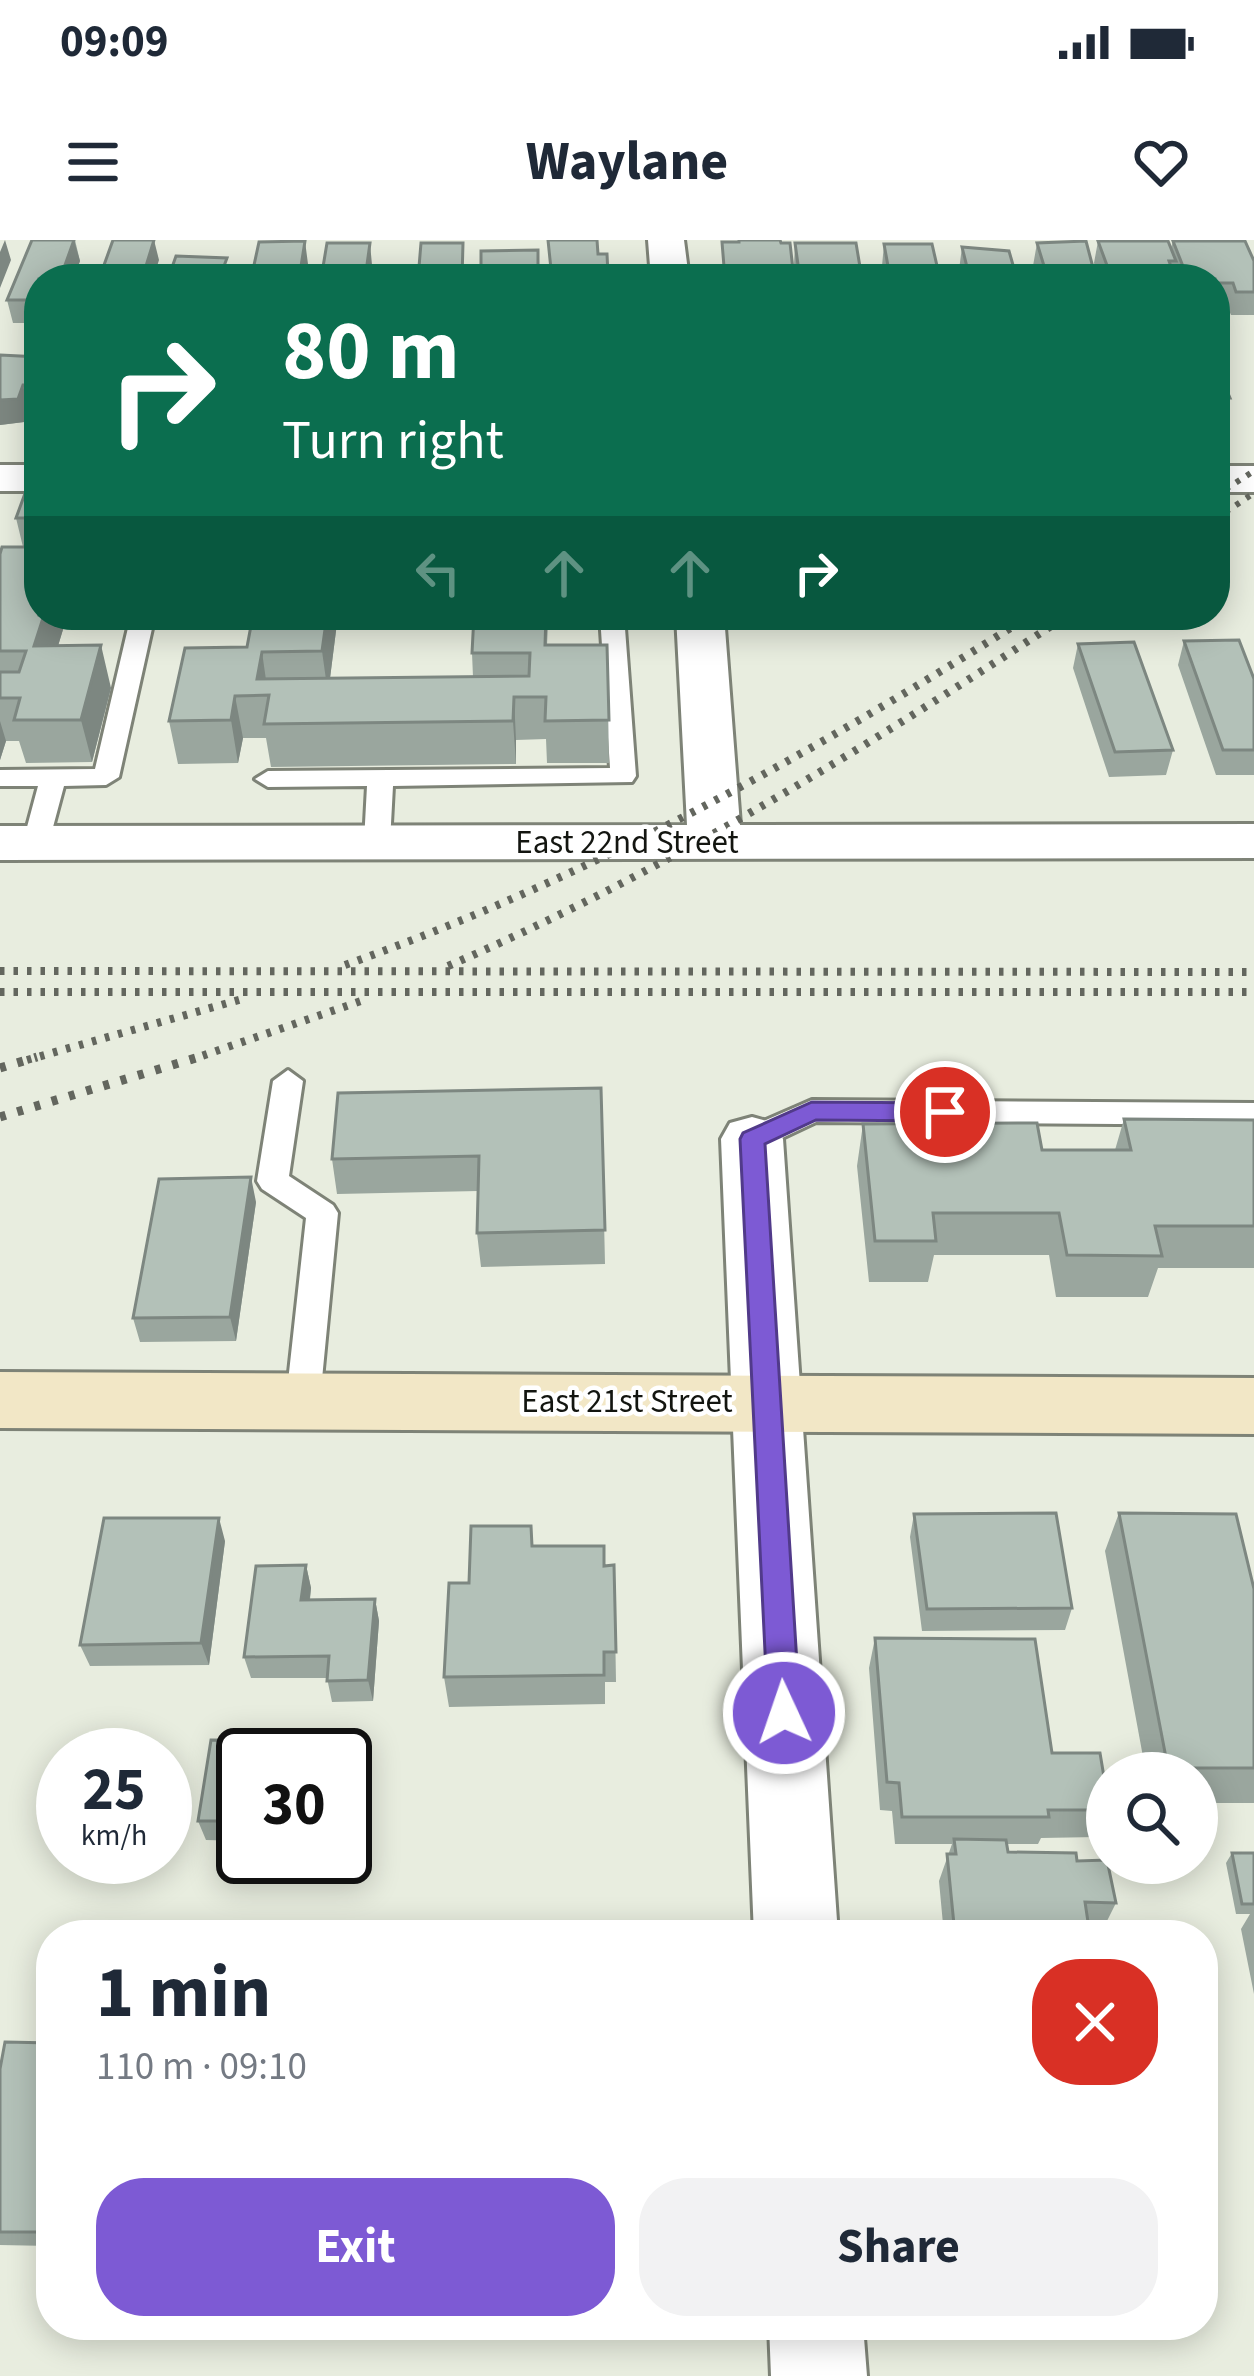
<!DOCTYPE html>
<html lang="en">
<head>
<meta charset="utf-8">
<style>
  :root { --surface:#fff; --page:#f2f2f3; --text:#1f2937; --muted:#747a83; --accent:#7d5ad4 }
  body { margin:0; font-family:"Source Sans 3",sans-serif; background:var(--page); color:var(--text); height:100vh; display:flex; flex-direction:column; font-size:45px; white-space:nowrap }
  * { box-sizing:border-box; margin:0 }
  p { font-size:39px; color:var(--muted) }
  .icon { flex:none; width:66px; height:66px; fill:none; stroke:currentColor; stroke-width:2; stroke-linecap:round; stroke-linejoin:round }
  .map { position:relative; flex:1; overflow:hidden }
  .side { position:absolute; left:36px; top:1680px; width:1182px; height:420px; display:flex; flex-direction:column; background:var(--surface); border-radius:48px; box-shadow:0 6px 30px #0003 }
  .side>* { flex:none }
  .top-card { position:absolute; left:24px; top:24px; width:1206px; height:366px; border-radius:48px; box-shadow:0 6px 30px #0003; background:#0b6e4f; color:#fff; overflow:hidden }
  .tools { position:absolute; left:1086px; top:1512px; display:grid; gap:24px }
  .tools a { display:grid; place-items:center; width:132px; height:132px; border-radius:50%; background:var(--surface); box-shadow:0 6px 30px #0003; font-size:60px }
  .speed { position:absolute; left:36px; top:1488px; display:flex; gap:24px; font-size:60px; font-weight:700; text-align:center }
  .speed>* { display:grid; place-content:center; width:156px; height:156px; border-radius:50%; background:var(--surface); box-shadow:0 6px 30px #0003; line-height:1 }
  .speed small { font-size:30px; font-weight:400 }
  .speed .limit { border:6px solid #111; border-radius:18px; background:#fff; color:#111 }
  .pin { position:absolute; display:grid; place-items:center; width:102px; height:102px; color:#fff; margin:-51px; border:6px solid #fff; border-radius:50%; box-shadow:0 3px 12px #0007 }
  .me { position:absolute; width:132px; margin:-66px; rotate:357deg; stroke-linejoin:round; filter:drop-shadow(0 0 9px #0008) }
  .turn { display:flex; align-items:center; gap:42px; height:252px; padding:0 60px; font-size:54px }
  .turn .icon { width:156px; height:156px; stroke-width:2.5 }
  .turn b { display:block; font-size:84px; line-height:102px }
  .lanes { display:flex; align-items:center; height:114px; padding:0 60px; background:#0003; justify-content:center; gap:60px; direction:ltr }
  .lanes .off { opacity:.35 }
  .round { display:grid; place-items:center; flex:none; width:126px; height:126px; border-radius:48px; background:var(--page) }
  .summary { display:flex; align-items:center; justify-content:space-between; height:204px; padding:0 60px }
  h1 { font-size:72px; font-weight:700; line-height:90px }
  .button { display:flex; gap:24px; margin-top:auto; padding:24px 60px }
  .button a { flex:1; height:138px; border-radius:48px; background:var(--accent); color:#fff; font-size:48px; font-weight:700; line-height:138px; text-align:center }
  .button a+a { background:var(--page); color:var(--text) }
  .status { display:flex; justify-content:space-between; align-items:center; height:84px; padding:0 60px; background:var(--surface); direction:ltr }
  .status svg { height:33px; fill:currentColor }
  header { display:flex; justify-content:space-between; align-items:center; height:156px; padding:0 60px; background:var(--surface); font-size:54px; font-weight:700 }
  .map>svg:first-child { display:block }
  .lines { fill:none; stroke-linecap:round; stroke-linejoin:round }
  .service-casing { stroke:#7e8377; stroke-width:6 }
  .minor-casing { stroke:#7e8377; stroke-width:6 }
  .secondary-casing { stroke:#7e8377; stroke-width:6 }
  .service { fill:#fff; fill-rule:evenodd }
  .minor { fill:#fff; fill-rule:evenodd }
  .secondary { fill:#f2e7c6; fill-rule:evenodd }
  .rail-far2 { stroke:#63665e; stroke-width:6; stroke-dasharray:4.5 8; stroke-linecap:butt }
  .rail-far1 { stroke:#63665e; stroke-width:8; stroke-dasharray:4.5 9; stroke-linecap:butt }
  .rail { stroke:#63665e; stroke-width:9; stroke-dasharray:6 12; stroke-linecap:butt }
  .wall { fill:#9aa69e }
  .shaded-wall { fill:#7d8781 }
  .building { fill:#b3c1b8; stroke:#7d8781; stroke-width:3 }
  .route { fill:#7d5ad4; stroke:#513a8a; stroke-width:3 }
  .labels { text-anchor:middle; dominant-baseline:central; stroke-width:9; stroke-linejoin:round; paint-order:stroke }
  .street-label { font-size:33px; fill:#131510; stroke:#fff }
</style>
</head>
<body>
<div class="status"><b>09:09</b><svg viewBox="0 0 49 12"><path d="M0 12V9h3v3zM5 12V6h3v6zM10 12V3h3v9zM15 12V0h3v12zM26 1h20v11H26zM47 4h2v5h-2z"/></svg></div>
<header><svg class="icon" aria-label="menu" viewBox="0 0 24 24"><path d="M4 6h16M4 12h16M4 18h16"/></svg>Waylane<svg class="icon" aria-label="heart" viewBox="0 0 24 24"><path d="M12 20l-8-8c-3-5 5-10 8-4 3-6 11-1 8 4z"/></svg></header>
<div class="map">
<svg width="1254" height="2136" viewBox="0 0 1254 2136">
  <rect width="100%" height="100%" fill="#e8eddf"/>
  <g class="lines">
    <defs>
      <path id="service" d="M131 375H155L119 537 106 545 64 546 49 602 45 608H27L23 602 38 546H0V530L95 529Z
        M600 375H624L636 536 632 542 393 546 390 602 377 610 364 602 367 546 268 547 255 539 268 531 610 528Z
        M288 830 303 841 289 936 333 965 338 973 320 1160 315 1170 303 1174 291 1170 286 1160 306 978 262 949 257 941 273 841Z
        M812 860 1254 863V885L816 882 763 907H741L737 899 741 891Z"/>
      <path id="minor" d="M648 0H684L689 39H651Z
        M0 225H39V251H0Z
        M1215 226H1254V252H1215Z
        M676 375H724L740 585 1254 584V618L0 620V586L687 585Z
        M752 877 774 883 783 899 838 1695H754L721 899 730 883Z
        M769 2085H863L867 2136H771Z"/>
      <path id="secondary" d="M0 1132 1254 1138V1194L0 1188Z"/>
    </defs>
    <use href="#service" class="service-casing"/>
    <use href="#minor" class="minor-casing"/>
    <use href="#secondary" class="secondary-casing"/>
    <use href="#service" class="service"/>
    <use href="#minor" class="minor"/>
    <use href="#secondary" class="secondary"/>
    <path class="rail-far2" d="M1215 256 1254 231
      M1215 279 1254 253"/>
    <path class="rail-far1" d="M345 725C590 638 812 514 1031 375
      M448 726C668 631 868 506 1068 375
      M0 731 1254 732
      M0 752H1254
      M27 820 242 759
      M190 820 364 760"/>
    <path class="rail" d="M0 828 37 817
      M0 877 199 817"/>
  </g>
  <path class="wall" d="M32 0H75L80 21 73 39H39V83H13L7 60Z
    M1098 1 1171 8 1173 1 1254 21V75H1231L1227 66H1215V39H1100L1094 23Z
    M795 3 862 39H796L794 26Z
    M1037 3 1096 39H1037L1033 26Z
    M884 4 940 39H872L874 26H882Z
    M962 7 1017 39H961L959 30Z
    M228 26 241 27 243 39H168Z
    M0 115 39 117V168H28L24 182 0 185Z
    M1215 122 1230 158 1225 182H1215Z
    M39 248V375H134L132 382 65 383 58 406 111 448 92 522 26 523 19 501H6L0 520V314L23 307 16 278Z
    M203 375H338L330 438 473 437 472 413 474 375H602V383L548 384 547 405H607L609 523H547L546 499 516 500V524L271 527 266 498H243L238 523 178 524 169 481 247 407 251 382 205 383Z
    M1184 401 1254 439V535H1216L1178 425Z
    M1078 404 1173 510 1166 535 1109 537 1073 428Z
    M601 848 605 1024 481 1027 477 993 478 951 337 954 332 919Z
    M1124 879 1254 880V1028H1158L1148 1057H1056L1049 1015H934L928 1042H869L857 926 863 884 1042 910H1115Z
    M256 962 236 1101 140 1102 133 1078Z
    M1119 1273 1254 1349V1563H1197V1533H1146L1105 1311Z
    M914 1274 1072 1368 1065 1390 922 1391 910 1297Z
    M225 1301 209 1425 90 1426 80 1405Z
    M533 1306 605 1326 614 1325 616 1442H605V1464L449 1467 444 1437 469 1343Z
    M306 1325 311 1348 310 1360 375 1359 379 1381 373 1461 332 1462 327 1438H251L244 1417Z
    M875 1398 1052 1513 1107 1555V1575L1097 1597 1041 1598 1038 1604H1007L1008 1612 1077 1621 1116 1663 1103 1689H1089L1090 1695H944L939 1641 952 1604H895L892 1571 880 1570 869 1428Z
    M243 1515V1601L206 1600 198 1581Z
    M1232 1613H1254V1754L1241 1689 1250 1674H1236L1226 1623Z
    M51 1803V2006L0 2005V1829Z"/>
  <path class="shaded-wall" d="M5 0 11 20 0 48V12Z
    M74 0 80 21 73 39H60Z
    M154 0 159 20 153 39H142Z
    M305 1 308 24 305 39H299Z
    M370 3 372 25 370 39H365Z
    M23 145 28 168 24 182 0 185V160Z
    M44 375H63L65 383 45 448 34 406Z
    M327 375H338L328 454 322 411Z
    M101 405 111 448 92 522 81 480Z
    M262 412 268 454 257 439Z
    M235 456 243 498 238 523 231 480Z
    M514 457 516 500V524L513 481Z
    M0 481 6 501 0 520Z
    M251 937 256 962 236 1101 230 1077Z
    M219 1278 225 1301 209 1425 201 1403Z
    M306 1325 311 1348 307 1382 301 1360Z
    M375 1359 379 1381 373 1461 368 1440Z
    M51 1809V1863L43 1852Z"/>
  <path class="building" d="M32 0H74L60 39H39V60H7Z
    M113 0H154L142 39H99Z
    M548 0H597L598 14H607L608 35H599V39H552Z
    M739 0H780L781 3H790L794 39H725L722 2H739Z
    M305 1 299 39H251L259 2Z
    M1086 1 1096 39H1048L1037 3Z
    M1098 1H1168L1176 21H1169L1173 32H1181L1184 39H1112Z
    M1173 1H1245L1254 21V52H1236L1233 43H1215V39H1188Z
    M327 3H370L365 39H321Z
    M421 3H463L462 39H418Z
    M795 3H856L862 39H800Z
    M884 4H932L940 39H876L874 26H888Z
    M962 7 1009 11 1017 39H970Z
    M538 10V39H481V11Z
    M176 16 227 18 224 26 241 27V32H223L221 39H168Z
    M0 115 39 117V138L37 145H23L18 159 0 160Z
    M1215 122 1230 158H1215Z
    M27 248H39V278H16Z
    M2 307H39V375H44L34 406 101 405 81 480H14L20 458H0V432H19L26 411H0V314Z
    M253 375H327L322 411 262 412 257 439 529 436 530 413H472L474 375H546L545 405H607L609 480 545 481 546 457H514L513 481 264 484 269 455 235 456 231 480 169 481 185 408 247 407Z
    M1239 400 1254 439V510H1223L1184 401Z
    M1134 402 1173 510 1115 512 1078 404Z
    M601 848 605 990 477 993 479 916 332 919 338 853Z
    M1124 879 1254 880V986H1155L1162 1016 1067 1015 1059 973H933L936 1001H875L863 884 1037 883 1042 910H1131Z
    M251 937 230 1077 133 1078 159 939Z
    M1056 1273 1072 1368 927 1369 914 1274Z
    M1119 1273 1236 1274 1254 1349V1528H1168Z
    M104 1278H219L201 1403 80 1405Z
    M471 1286H531L532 1306H604V1326L614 1325 616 1412H604V1435L444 1437 449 1343H469Z
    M306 1325 301 1360 375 1359 368 1440 327 1441 329 1416 244 1417 256 1326Z
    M875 1398 1035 1399 1052 1513H1100L1107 1555V1570H1048L1049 1577H902L899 1543 887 1542Z
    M211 1500 295 1501 293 1515H243V1581H198Z
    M954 1599 1006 1600 1008 1612 1076 1613 1077 1621 1107 1620 1116 1663 1085 1662 1090 1695H955L947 1614H956Z
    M1232 1613H1254V1664H1242Z
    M5 1802 51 1803 43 1852H51V1992H0V1829Z"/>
  <path class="route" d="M812 862 945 863 958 872 945 881 816 880 765 904 800 1473 795 1483 784 1487 773 1483 768 1473 740 899 743 893Z"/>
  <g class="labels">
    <g class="street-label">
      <text x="627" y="602">East 22nd Street</text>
      <text x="627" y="1161">East 21st Street</text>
    </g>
  </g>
</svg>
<div class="tools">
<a><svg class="icon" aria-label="search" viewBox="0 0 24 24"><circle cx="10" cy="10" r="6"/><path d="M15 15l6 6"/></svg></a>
</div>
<div class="speed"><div>25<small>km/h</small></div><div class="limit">30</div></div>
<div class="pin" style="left:945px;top:872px;background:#d93025"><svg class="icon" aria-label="arrive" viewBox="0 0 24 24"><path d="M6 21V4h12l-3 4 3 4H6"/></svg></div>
<svg class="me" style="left:784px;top:1473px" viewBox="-20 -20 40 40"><circle r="17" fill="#7d5ad4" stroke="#fff" stroke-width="3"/><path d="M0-11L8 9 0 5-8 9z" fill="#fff"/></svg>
<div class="top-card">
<div class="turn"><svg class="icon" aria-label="right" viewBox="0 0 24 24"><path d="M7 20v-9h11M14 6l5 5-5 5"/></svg><div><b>80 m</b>Turn right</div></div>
<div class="lanes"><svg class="icon off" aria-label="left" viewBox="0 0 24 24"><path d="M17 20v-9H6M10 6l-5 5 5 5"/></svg><svg class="icon off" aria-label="ahead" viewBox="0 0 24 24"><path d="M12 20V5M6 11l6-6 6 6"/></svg><svg class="icon off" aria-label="ahead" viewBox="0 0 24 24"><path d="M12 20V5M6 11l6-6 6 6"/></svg><svg class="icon" aria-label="right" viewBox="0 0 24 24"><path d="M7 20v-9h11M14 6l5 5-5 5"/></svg></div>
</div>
<section class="side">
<div class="summary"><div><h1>1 min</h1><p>110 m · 09:10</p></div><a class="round" style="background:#d93025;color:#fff"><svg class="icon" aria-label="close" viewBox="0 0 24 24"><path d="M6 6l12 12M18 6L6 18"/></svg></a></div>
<div class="button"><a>Exit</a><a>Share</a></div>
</section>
</div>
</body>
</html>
